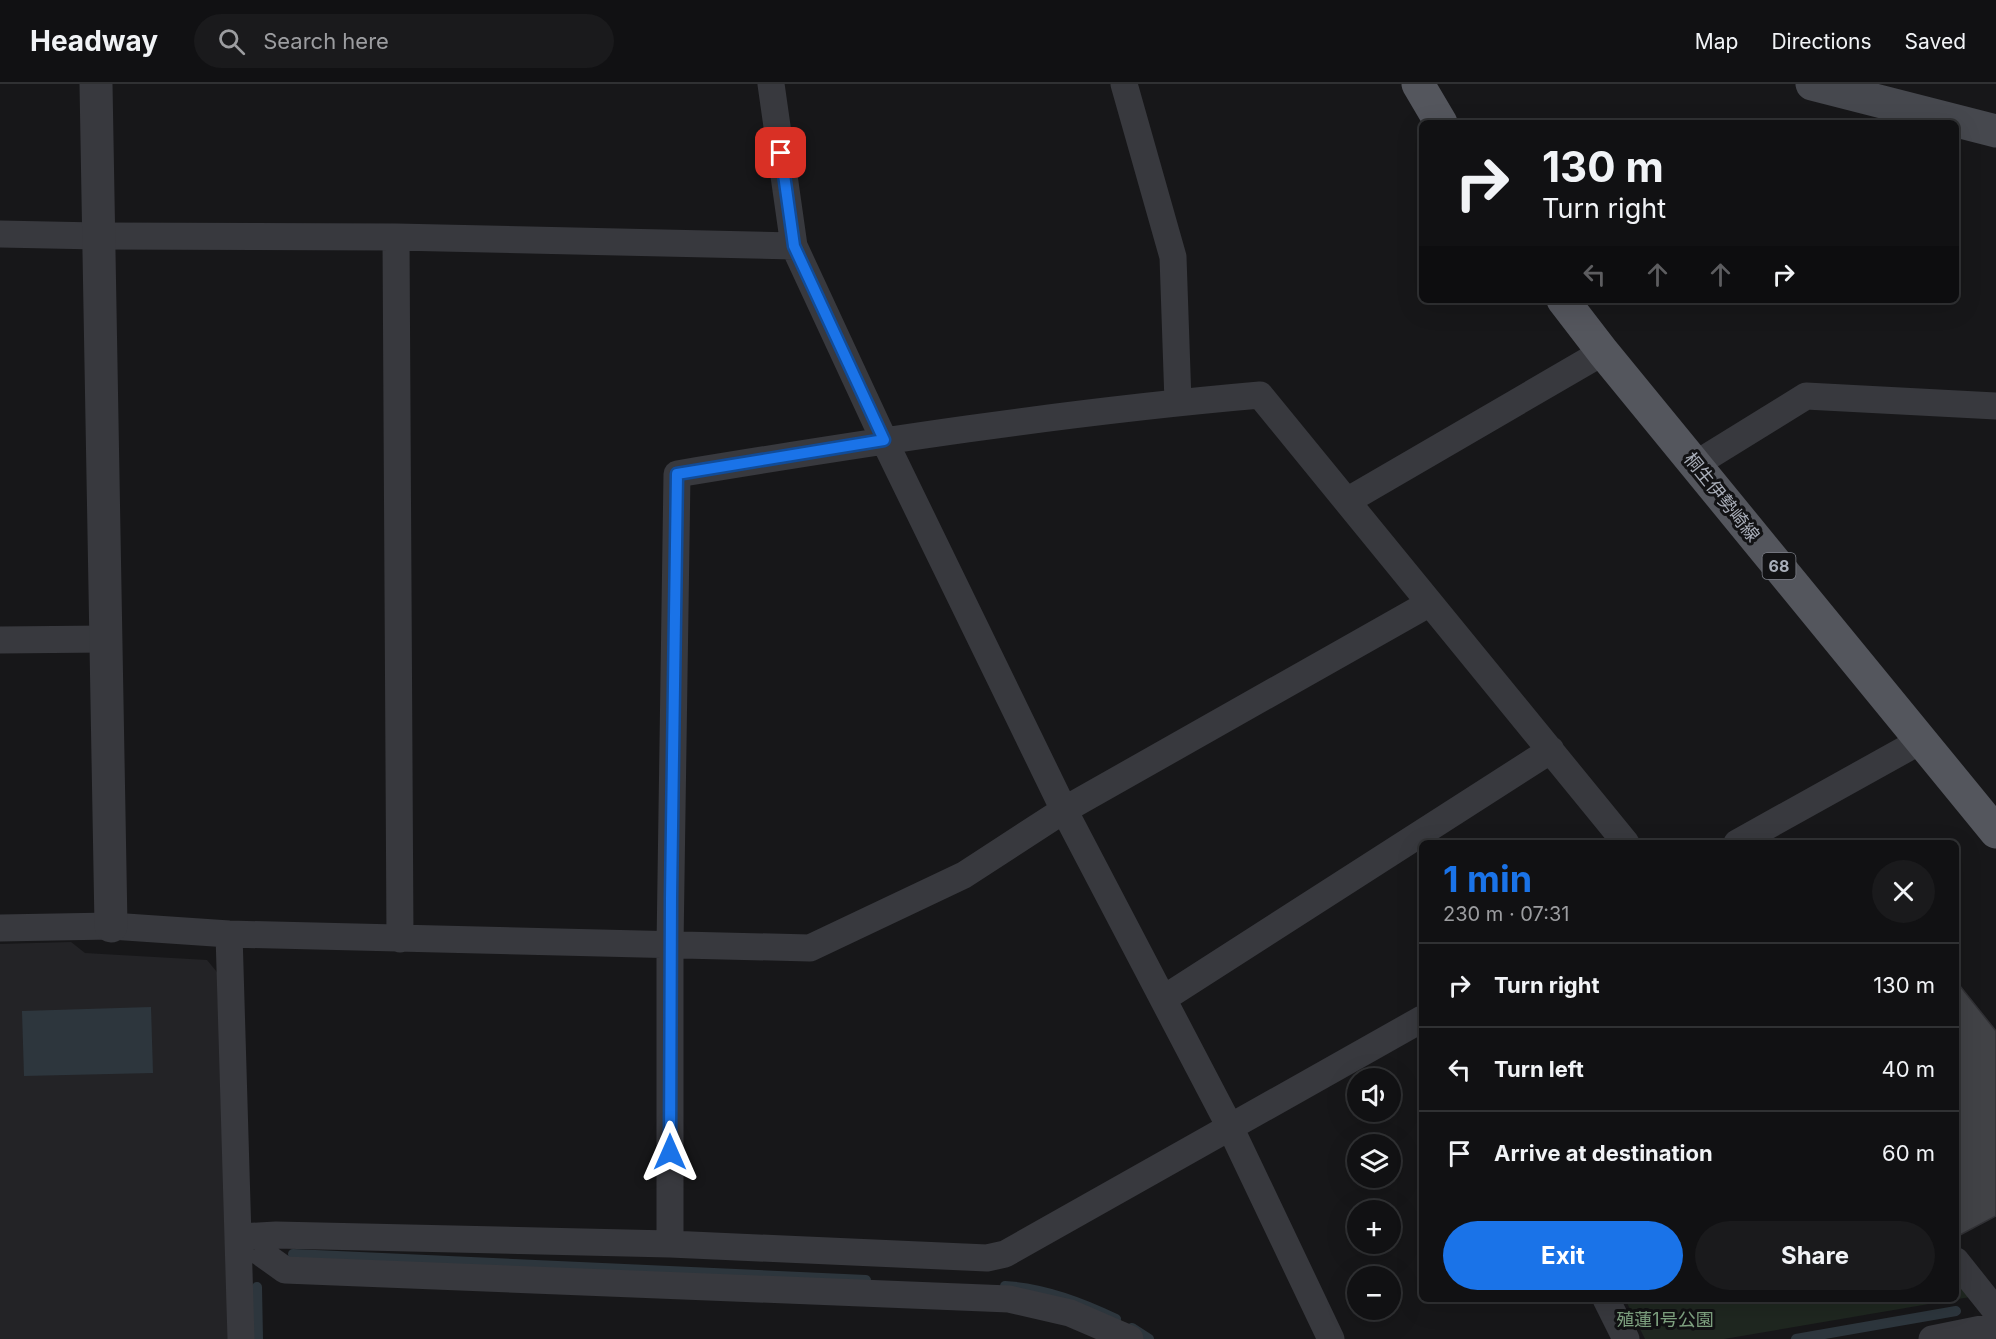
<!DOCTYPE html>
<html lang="en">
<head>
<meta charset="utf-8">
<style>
  :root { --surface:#111113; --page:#1a1a1c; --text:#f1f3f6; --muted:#9c9da0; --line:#303133; --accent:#1a73e8 }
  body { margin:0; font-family:Inter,"Noto Sans JP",sans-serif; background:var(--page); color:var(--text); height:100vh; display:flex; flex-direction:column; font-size:22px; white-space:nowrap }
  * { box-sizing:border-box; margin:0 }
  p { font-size:20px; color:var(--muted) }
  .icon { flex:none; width:33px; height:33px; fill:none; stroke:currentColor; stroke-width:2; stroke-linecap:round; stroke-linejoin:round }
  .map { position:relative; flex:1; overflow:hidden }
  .details { position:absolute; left:1419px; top:756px; width:540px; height:462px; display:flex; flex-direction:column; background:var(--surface); border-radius:9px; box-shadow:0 6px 24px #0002,0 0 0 2px var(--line) }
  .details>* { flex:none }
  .banner { position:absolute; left:1419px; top:36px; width:540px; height:183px; border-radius:9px; box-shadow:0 6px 24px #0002,0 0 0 2px var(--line); background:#111113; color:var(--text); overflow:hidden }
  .tools { position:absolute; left:1347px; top:984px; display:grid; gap:12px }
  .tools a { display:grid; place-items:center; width:54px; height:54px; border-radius:50%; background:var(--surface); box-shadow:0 6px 24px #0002,0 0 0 2px var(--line); font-size:30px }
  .pin { position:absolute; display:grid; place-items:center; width:51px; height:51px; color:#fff; margin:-26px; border-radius:12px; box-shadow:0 3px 9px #0006 }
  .me { position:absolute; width:66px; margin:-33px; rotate:0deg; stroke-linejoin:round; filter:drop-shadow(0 0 4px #0008) }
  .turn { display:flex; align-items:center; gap:21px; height:126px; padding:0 24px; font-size:27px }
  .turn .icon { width:78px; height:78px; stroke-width:2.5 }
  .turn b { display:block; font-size:42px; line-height:51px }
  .lanes { display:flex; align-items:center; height:57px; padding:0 24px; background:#0003; justify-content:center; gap:30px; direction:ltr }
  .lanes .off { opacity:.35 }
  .round { display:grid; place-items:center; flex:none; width:63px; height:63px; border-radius:32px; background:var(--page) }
  .head { display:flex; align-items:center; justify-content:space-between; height:102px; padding:0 24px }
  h1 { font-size:36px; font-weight:700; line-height:45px; color:var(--accent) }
  .action { display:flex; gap:12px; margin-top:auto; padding:12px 24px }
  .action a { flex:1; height:69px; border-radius:36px; background:var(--accent); color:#fff; font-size:24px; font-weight:700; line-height:69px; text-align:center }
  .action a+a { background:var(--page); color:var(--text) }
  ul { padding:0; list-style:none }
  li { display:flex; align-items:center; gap:18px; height:84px; padding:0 24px; border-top:2px solid var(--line) }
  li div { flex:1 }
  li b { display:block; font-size:22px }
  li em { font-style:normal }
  header { display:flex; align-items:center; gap:36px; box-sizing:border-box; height:84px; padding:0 30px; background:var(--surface); border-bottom:2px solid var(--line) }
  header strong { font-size:28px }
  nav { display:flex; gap:33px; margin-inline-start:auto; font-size:21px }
  .search { width:420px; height:54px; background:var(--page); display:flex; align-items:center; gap:15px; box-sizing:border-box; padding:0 21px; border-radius:33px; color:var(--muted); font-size:22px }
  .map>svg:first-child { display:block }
  .built { fill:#232326 }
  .green { fill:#1f2720 }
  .water { fill:#2d363d }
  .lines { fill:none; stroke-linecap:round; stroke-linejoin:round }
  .stream { stroke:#2d363d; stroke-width:10 }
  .building { fill:#414246; stroke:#313135; stroke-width:1.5 }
  .minor { stroke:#38393e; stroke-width:27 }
  .tertiary { stroke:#38393e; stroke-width:33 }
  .secondary { stroke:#46484e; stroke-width:33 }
  .primary { stroke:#54565d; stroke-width:33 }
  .route-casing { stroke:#114b97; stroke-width:15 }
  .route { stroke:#1a73e8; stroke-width:10 }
  .labels { text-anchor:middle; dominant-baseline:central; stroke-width:6; stroke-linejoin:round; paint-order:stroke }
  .shield { fill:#121214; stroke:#7c7f88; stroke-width:1.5 }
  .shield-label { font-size:16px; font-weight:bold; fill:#a9aeb9 }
  .street-label { font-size:18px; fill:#a9aeb9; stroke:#121214 }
  .park-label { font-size:18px; fill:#80a482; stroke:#121214 }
</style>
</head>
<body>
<header>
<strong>Headway</strong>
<div class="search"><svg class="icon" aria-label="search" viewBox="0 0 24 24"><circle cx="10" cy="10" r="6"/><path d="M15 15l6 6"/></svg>Search here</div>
<nav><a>Map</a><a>Directions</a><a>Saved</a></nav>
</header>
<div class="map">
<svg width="1996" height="1255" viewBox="0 0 1996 1255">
  <rect width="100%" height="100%" fill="#171719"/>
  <path class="built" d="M71 858 85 869 207 876 221 893 228 1255H0V860Z"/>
  <path class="green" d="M1956 1195 1970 1213 1724 1255H1645L1625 1215H1956Z"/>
  <path class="water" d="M151 923 153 989 24 992 22 927Z"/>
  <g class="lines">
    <path class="stream" d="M293 1170 866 1196
      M1005 1202C1044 1204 1081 1218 1116 1235
      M257 1203 258 1255
      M1132 1244 1149 1255
      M1796 1255 1956 1227"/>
  </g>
  <path class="building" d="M1956 897 1996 947V1132L1960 1151 1956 1146Z"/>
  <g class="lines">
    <path class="minor" d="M771 0 794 162 884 356 1064 726 1230 1043 1331 1255
      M1124 0 1173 173 1178 318
      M0 150 98 152 396 153 794 162
      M396 153 400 855
      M1696 380 1806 312 1996 322
      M1347 417 1603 268
      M0 556 106 555
      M1737 759 1922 656
      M0 844 111 842 229 850 810 864 964 791 1064 726 1430 519
      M229 850 241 1255
      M1163 915 1551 666
      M239 1153 276 1151 670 1160 987 1174 1005 1170 1422 935
      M239 1153 285 1186 1009 1215 1070 1229 1130 1255
      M670 1160V862L677 390C870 358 1065 328 1260 311L1626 759
      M1956 1177 1996 1227
      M1606 1215 1626 1255
      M1932 1255 1996 1242"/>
    <path class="tertiary" d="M96 0 111 842"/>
    <path class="secondary" d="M1812 0 1996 47"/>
    <path class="primary" d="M1418 0 1441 39
      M1563 216 1603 268 1996 748"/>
  </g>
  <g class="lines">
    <defs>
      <path id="route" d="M670 1068 671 814 677 390 884 356 794 162 781 69"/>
    </defs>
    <use href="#route" class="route-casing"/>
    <use href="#route" class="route"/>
  </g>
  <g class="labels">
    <rect class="shield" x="1762.5" y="469" width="33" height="26" rx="4.5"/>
    <g class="shield-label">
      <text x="1779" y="482">68</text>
    </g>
    <g class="street-label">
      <text transform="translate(1722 413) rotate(51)">桐生伊勢崎線</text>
    </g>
    <g class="park-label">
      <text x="1665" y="1235">殖蓮1号公園</text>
    </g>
  </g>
</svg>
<div class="tools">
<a><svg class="icon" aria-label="sound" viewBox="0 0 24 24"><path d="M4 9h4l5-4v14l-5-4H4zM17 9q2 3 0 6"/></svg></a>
<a><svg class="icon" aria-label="layers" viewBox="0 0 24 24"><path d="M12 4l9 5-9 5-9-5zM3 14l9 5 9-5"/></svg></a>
<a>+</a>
<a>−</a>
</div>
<div class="pin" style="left:781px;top:69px;background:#d93025"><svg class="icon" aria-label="arrive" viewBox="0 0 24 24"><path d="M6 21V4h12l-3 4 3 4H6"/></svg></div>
<svg class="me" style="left:670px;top:1068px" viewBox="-20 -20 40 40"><path d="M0-17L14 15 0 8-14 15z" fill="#1a73e8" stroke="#fff" stroke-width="4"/></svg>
<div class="banner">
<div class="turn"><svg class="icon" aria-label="right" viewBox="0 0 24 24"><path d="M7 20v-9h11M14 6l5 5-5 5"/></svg><div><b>130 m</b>Turn right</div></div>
<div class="lanes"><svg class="icon off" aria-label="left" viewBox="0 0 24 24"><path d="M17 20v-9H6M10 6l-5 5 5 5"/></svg><svg class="icon off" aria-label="ahead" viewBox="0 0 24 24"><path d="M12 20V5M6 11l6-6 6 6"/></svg><svg class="icon off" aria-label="ahead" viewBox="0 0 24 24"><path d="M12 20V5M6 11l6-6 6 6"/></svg><svg class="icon" aria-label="right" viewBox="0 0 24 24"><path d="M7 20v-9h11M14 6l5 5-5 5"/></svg></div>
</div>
<section class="details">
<div class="head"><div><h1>1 min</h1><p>230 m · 07:31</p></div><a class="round"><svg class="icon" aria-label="close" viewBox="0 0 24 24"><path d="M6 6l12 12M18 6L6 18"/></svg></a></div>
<ul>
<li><svg class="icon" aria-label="right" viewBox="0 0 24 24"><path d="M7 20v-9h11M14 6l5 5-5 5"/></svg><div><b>Turn right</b></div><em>130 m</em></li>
<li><svg class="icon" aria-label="left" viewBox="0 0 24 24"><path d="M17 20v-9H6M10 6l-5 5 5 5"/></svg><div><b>Turn left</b></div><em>40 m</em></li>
<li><svg class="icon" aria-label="arrive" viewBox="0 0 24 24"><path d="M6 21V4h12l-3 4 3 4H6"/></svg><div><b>Arrive at destination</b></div><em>60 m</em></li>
</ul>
<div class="action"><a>Exit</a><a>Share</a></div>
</section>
</div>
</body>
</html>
